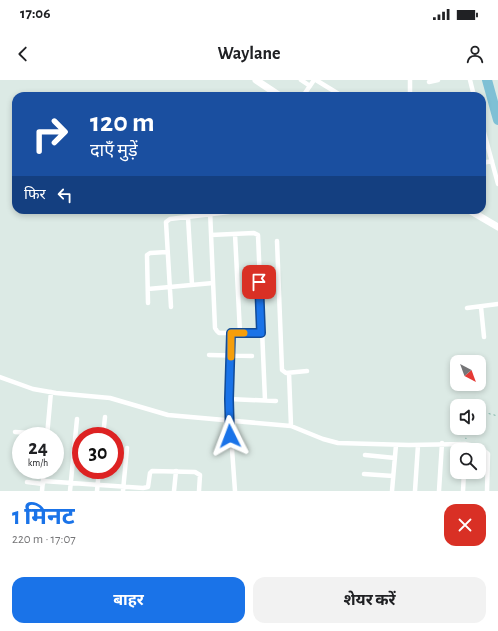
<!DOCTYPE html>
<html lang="hi">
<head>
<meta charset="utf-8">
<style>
  :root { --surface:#fff; --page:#f2f2f2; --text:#202124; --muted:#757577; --accent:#1a73e8 }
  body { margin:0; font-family:"Alegreya Sans","Noto Sans Devanagari",sans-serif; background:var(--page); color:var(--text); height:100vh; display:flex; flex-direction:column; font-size:15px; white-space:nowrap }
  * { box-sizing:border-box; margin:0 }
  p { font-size:13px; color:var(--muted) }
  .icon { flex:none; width:22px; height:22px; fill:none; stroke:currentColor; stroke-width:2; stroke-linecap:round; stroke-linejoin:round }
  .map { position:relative; height:411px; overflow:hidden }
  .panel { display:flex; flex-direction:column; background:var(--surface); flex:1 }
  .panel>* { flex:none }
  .banner { position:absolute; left:12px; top:12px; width:474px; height:122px; border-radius:12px; box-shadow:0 2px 6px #0003; background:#1a4fa0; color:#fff; overflow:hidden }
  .needle { width:26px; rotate:139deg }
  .fabs { position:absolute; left:450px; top:275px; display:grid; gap:8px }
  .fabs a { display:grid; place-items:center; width:36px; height:36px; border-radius:8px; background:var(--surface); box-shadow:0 2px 6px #0003; font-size:20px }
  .speed { position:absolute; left:12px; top:347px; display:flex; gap:8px; font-size:20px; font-weight:700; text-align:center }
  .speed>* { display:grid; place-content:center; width:52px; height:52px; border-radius:50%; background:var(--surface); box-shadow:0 2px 6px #0003; line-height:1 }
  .speed small { font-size:10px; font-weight:400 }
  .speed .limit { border:6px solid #d22; background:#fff; color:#111 }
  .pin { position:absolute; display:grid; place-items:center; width:34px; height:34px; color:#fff; margin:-17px; border-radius:8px; box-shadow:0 2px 6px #0006 }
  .me { position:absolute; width:44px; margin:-22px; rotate:357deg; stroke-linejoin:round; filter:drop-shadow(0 0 3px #0008) }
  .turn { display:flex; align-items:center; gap:14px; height:84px; padding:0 12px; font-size:18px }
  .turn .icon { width:52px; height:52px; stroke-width:2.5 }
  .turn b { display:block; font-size:28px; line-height:34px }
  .then { display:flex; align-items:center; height:38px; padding:0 12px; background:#0003; gap:8px; font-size:15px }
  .round { display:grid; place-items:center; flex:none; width:42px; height:42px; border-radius:12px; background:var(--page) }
  .summary { display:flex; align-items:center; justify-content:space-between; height:68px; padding:0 12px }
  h1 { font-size:24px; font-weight:700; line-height:30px; color:var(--accent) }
  .cta { display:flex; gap:8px; margin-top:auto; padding:8px 12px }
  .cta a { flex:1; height:46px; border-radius:12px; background:var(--accent); color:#fff; font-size:16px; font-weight:700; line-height:46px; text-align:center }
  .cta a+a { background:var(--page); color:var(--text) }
  .status { display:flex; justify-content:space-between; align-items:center; height:28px; padding:0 20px; background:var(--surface); direction:ltr }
  .status svg { height:11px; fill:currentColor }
  header { display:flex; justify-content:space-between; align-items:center; height:52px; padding:0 12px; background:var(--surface); font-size:18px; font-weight:700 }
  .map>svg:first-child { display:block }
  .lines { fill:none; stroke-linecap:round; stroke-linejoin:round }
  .river { stroke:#7fc0d5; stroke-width:10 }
  .path { stroke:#7ab0a4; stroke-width:1; stroke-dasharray:2 3; stroke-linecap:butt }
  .street { stroke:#fff; stroke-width:4.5 }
  .secondary { stroke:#fff; stroke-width:7 }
  .route-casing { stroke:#114b97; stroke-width:10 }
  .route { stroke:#1a73e8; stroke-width:7 }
  .slow { stroke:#f59e0b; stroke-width:7 }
</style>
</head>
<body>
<div class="status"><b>17:06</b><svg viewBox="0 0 49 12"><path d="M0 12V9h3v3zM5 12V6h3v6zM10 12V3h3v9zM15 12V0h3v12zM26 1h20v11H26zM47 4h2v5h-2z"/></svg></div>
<header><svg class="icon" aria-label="back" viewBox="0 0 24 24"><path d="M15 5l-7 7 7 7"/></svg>Waylane<svg class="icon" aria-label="person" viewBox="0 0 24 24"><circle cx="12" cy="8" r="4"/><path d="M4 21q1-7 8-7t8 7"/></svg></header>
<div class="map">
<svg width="498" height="411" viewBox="0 0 498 411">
  <rect width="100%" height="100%" fill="#dceae5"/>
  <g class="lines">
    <path class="river" d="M487 0 498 40"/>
    <path class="path" d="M479 331 498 336
      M464 348 466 359"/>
    <path class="street" d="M301 0 310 6
      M316 0 342 16
      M410 0V16
      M470 0 474 16
      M429 2 438 0
      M303 16 314 0
      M422 16H429
      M482 45 498 104
      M482 83 492 81
      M210 130 215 248 217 251 219 253H261
      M188 137 192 205
      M235 154 240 253
      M211 155 254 153 258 155 265 320
      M277 161 282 290 286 293 307 291
      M148 209 213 203
      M148 223 147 175 150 173 167 172
      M171 227 166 142 170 139 229 132
      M481 227 484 257
      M467 228 498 224
      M231 253 230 341 235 411
      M209 275 252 276
      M289 293 291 346
      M0 297 33 309 56 313 110 318 168 335 291 346 323 359 338 363 409 365 465 364 480 367 488 374 487 411
      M229 319 276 321
      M15 352 47 354
      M47 356 51 312
      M103 356 105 337
      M465 370V364
      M365 375 395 378
      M20 378H21
      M364 394 393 396
      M43 401 143 408 148 407 150 393 152 391 195 392 200 395 199 411
      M27 402 43 404
      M42 411 44 390
      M70 411 77 339
      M97 411 99 390
      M123 411 127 368
      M174 411 176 391
      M392 411 396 365
      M415 411 418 365
      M439 411 442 363
      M463 411 464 392"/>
    <path class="secondary" d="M256 0 280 16
      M469 130 498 147"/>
  </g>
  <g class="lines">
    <defs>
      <path id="route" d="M230 356 229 319 231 253H261L259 202"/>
    </defs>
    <use href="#route" class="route-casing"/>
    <use href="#route" class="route"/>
    <path class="slow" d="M231 277V253H244"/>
  </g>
</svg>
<div class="fabs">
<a><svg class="needle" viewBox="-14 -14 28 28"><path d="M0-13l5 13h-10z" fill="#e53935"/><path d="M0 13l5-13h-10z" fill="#757577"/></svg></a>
<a><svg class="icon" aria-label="sound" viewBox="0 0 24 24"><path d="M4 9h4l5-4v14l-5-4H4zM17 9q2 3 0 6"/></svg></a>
<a><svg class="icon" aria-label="search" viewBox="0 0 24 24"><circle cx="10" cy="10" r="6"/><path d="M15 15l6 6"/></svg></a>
</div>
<div class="speed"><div>24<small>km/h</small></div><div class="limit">30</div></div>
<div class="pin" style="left:259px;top:202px;background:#d93025"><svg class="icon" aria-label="arrive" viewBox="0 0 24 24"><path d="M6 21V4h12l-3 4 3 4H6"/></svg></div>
<svg class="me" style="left:230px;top:356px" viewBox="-20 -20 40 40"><path d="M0-17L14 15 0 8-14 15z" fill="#1a73e8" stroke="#fff" stroke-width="4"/></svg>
<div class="banner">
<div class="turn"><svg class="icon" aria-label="right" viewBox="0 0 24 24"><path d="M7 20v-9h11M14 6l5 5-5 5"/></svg><div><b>120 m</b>दाएँ मुड़ें</div></div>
<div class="then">फिर<svg class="icon" aria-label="left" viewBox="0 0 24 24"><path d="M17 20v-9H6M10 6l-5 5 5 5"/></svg></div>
</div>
</div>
<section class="panel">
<div class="summary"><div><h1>1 मिनट</h1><p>220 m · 17:07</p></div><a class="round" style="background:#d93025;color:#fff"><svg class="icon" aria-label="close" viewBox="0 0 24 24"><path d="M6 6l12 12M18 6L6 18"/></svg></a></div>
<div class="cta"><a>बाहर</a><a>शेयर करें</a></div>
</section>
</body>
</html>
